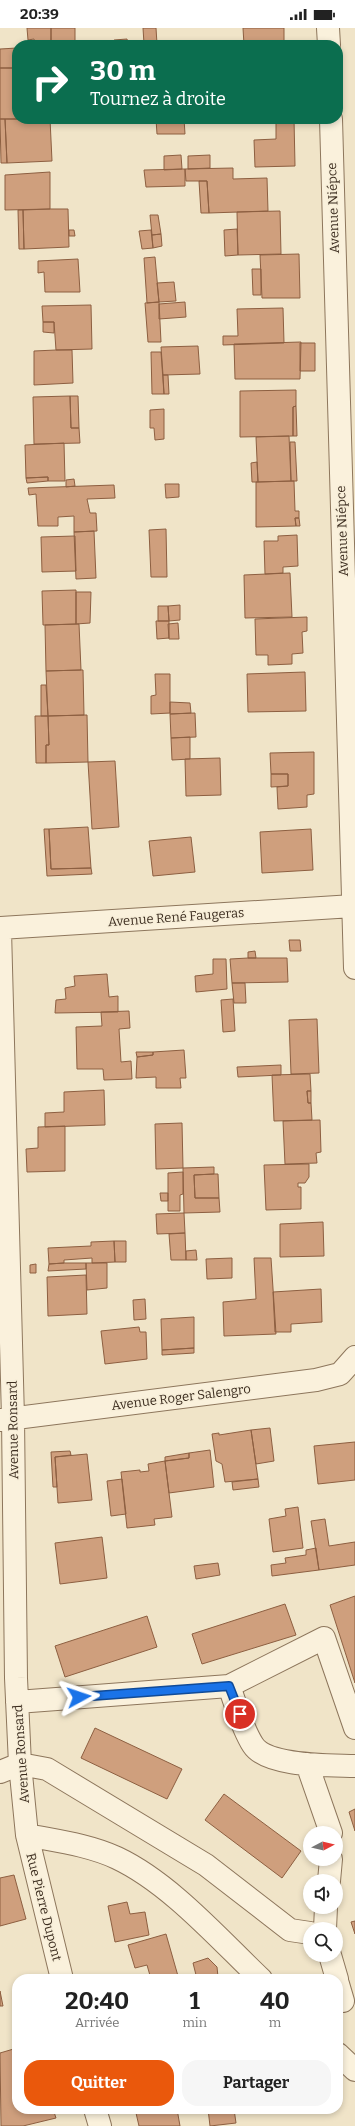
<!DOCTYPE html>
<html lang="fr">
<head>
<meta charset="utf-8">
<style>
  :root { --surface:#fff; --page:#f6f6f6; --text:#222; --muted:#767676; --accent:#ea580c }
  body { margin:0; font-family:Bitter,serif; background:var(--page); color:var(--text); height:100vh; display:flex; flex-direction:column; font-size:15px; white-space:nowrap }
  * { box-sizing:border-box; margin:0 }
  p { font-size:13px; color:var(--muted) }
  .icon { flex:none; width:22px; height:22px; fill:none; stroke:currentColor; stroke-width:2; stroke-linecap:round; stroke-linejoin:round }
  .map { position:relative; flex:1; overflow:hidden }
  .side { position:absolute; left:12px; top:1946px; width:331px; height:140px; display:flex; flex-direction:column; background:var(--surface); border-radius:16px; box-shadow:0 2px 6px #0003 }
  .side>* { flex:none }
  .banner { position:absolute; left:12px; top:12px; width:331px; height:84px; border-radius:16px; box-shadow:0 2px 6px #0003; background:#0b6e4f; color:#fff; overflow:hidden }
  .needle { width:26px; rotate:83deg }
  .fabs { position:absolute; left:303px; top:1798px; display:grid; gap:8px }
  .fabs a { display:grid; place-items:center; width:40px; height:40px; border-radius:50%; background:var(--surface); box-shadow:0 2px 6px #0003; font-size:20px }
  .pin { position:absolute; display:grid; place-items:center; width:34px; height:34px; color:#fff; margin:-17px; border:2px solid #fff; border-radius:50%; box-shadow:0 1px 4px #0007 }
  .me { position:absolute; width:44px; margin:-22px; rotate:85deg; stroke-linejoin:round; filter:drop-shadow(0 0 3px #0008) }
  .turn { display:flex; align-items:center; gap:14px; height:84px; padding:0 12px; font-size:18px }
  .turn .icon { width:52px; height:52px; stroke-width:2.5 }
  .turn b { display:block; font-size:28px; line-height:34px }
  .eta { display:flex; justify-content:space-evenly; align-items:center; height:68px; text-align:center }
  .eta b { font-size:24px; font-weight:700; line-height:28px }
  .button { display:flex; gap:8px; margin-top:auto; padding:8px 12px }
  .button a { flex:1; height:46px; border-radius:16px; background:var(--accent); color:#fff; font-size:16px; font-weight:700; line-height:46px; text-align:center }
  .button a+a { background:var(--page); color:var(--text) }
  .status { display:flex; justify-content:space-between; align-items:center; height:28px; padding:0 20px; background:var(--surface); direction:ltr }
  .status svg { height:11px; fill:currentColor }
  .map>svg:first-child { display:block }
  .building { fill:#cf9f7d; stroke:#8d5f41 }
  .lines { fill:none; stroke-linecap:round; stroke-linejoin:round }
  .minor-casing { stroke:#8d765c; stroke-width:24 }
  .minor { stroke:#faf1dc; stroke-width:22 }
  .route-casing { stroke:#114b97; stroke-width:10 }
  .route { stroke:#1a73e8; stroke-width:7 }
  .labels { text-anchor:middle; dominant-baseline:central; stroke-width:3; stroke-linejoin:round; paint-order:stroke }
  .street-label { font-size:13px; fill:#3d2e20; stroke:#f7eed8 }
</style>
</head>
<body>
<div class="status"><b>20:39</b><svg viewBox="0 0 49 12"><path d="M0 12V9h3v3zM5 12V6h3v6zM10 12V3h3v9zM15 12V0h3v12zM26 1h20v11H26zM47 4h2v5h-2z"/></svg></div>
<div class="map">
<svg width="355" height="2098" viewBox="0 0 355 2098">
  <rect width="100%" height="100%" fill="#f0e4c8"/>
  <path class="building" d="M27 0H51V17H35L34 11 28 12Z
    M51 0H75V13L66 14V17H51Z
    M143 0H156L157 16H144Z
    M243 0H284V17H244Z
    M127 11 128 15 114 16V12Z
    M142 15V17H99L100 16Z
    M17 20V40H0V21Z
    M0 40H17V91H0Z
    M0 91H5L7 135H1Z
    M5 91H50L52 133 7 135Z
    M156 91H184L185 106H157Z
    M276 91H294L295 138 255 139 254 112 276 111Z
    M181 127 182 141 164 142V128Z
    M210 127V140L188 141V128Z
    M233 140V151L267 150 268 183 209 185 207 153H186L185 141Z
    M185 141V158L146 159 144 142Z
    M50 144V181L5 182V147Z
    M199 153H207L209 185H201Z
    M50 181H68L69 219 24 221 23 182Z
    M18 182H23L24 221H19Z
    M280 183 281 226 238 227 237 184Z
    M150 187H158L161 206 152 207Z
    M237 201 238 227 225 228 224 202Z
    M69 202H74L75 208H69Z
    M151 202 153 220 142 221 139 203Z
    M161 206 162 218 153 220 152 207Z
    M299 226 300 270H262L260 227Z
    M155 229 159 274 147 275 144 230Z
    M78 231 80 264H45L44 244 38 245V233Z
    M252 241H261V267H253Z
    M174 254 176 273 159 274 157 255Z
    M159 274 161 314H148L145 275Z
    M185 274 186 289 159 291V276Z
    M91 277 92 321 56 322 54 294H43L42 278Z
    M283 280 284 315 223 317V308H238L237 281Z
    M43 294H54V305L43 304Z
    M301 314 300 351H235L234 316Z
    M300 315H315V343H300Z
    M198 318 200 346 163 347 161 319Z
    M56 322H72L73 355 34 357V323Z
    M151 324H161L164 366H152Z
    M163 347H168L169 366H164Z
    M296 362V378L293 379V408L240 409V363Z
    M70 368H78L79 400H71Z
    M70 368 71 400H79L80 415 34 416 33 369Z
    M296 378 297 408H293V379Z
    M164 381V411L155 412 154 400H150V382Z
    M289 408 291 453 258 454 256 409Z
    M290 414H295L297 453H291Z
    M64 415 65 453H48V449L26 450 25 417Z
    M257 434 258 454H252L251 435Z
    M48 449V453L27 455 26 450Z
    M74 451 75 458 66 459V452Z
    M294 453 295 483H299V490H295L296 498 256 499V454Z
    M165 456H179V469L166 470Z
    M114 457 115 470 87 471 90 485H96L97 503 74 504V488L58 489V498H38L36 466 29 467 28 460Z
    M295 490H299L300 498H296Z
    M166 501 167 549H151L149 502Z
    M94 503 96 550 76 551 74 504Z
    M297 507 298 538 283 539V545L265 546 264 513H278V508Z
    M75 508 76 543 42 544 41 509Z
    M290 545 292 589 245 590 244 547Z
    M76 562V596L43 597 42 563Z
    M76 564H91L90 595 76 596Z
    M180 577V592L169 593 168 578Z
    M158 578H168L169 593H158Z
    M307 589V603L302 604 303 625 292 626V636L268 637V627H256L255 591Z
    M156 593H169V610L157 611Z
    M178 595 179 611H169L168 596Z
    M79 596 81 642 46 643 45 597Z
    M81 642H83L84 687 48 688 46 643Z
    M305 644 306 683 248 684 247 646Z
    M155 646H170V685L151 686V668L156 667Z
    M41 657H46L48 688H41Z
    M170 674 190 675 191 685 170 686Z
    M195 685 196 709 171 710 170 686Z
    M87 687 88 734 46 735V717H49L48 688Z
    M35 688H48L49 717H46V735H36Z
    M190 709V731L172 732 171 710Z
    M314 724V766L307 767V779L278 781 277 759 288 758V746H271L270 725Z
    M220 730 221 767 186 768 185 731Z
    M115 733 119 799 92 801 88 734Z
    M271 746H288V758L271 759Z
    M88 799 91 840 51 841 49 801Z
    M44 801H49L51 841 91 840 92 846 47 848Z
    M311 801 313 842 262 845 260 804Z
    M191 809 195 844 153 848 149 813Z
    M289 912H300L301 923H290Z
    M255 923 256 930H248V924Z
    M248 930H287L288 954 232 955 230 931Z
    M213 931H226L227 961 196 964 195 948 213 946Z
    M107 946 109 969 118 968V984L55 985 56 972 66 971 65 960 75 958 74 948Z
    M232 955H245L246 975H234Z
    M233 971 235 1003 223 1004 221 972Z
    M129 983 130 1000 119 1001 121 1034 131 1033 132 1051 104 1052 103 1041H77L76 999 102 998 101 984Z
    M317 991 319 1045 291 1046 289 992Z
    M184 1022 186 1050H180L181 1060H156V1049L136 1050 137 1029 153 1027V1024Z
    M136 1024H153V1027L137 1029Z
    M281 1037V1047L238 1049 237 1039Z
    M310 1046 311 1063H307L308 1075H311L312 1092 274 1093 272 1047Z
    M104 1062 105 1097 45 1099V1085L64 1084V1064Z
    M307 1063H311V1075H308Z
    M320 1092 321 1124 316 1125 317 1135 285 1136 283 1093Z
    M182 1095 183 1140 156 1141 155 1096Z
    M65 1098V1143L27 1144 26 1121 38 1120V1099Z
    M309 1136V1149L305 1155H298V1159H301V1181L266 1182 264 1137Z
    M214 1139V1146L194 1147 195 1170H219L220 1184 184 1185 183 1140Z
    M183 1144V1166L180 1167V1183H168V1145Z
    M214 1146H218L219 1170H195L194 1147Z
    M160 1165H168V1173H161Z
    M184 1185 185 1205 157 1206 156 1186Z
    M323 1194 324 1228 280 1229V1196Z
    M185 1205 186 1232H171L169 1206Z
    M114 1213 115 1234 92 1235V1230L64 1232V1235L49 1236 48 1220 91 1218V1214Z
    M114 1213H126V1234H115Z
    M196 1222 197 1232H186V1223Z
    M232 1230V1250L207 1251 206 1231Z
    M254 1230H271L276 1306 224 1308 223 1274 256 1271Z
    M64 1235H86V1241L48 1243 49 1236Z
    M86 1235H107V1260L87 1262Z
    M36 1236V1245H30V1237Z
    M86 1247 87 1286 48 1288 47 1249Z
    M321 1261 322 1294 291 1296V1304H275L273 1264Z
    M145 1271 146 1291 134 1292 133 1272Z
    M194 1289V1320L162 1322 161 1291Z
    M139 1299 140 1304H146L147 1331 105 1336 101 1303Z
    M194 1320V1325L162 1327V1322Z
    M270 1400 274 1433 256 1436 251 1402Z
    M251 1402 258 1451 225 1454 222 1436 216 1433 212 1406 219 1405V1407Z
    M355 1414V1452L318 1456 314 1418Z
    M210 1422 214 1459 169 1465 165 1433 189 1430V1425Z
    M70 1423 71 1427 55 1429 57 1459H53L51 1424Z
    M189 1425V1430L165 1433V1429Z
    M87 1426 92 1472 58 1475 55 1429Z
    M165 1433 172 1489 154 1491 155 1497 127 1500 121 1444 140 1442V1444L149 1443 148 1436Z
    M122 1451 126 1486 111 1488 107 1453Z
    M258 1451 259 1459 233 1462 232 1454Z
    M298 1479 303 1520 273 1524 269 1491 286 1488 285 1481Z
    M325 1491 329 1518 355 1514V1537L319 1542 311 1493Z
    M102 1509 107 1550 60 1556 55 1515Z
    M316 1520 319 1542 272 1548 271 1537 286 1535 285 1530 306 1527V1522Z
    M218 1535 220 1547 196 1551 194 1538Z
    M355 1568V1655L330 1577Z
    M285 1576 296 1607 202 1636 192 1606Z
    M147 1588 157 1619 65 1649 55 1618Z
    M95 1700 182 1741 167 1771 81 1730Z
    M224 1766 301 1823 282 1850 205 1792Z
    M355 1781V1803L349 1784Z
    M14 1847 26 1891 0 1898V1850Z
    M127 1874 130 1886 145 1884 149 1907 115 1914 108 1878Z
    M355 1893V1906L351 1894Z
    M166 1906 178 1948 169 1951H151L147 1937 135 1940 128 1917Z
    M208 1930 217 1939 218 1949 197 1951 193 1935Z
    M0 1963 3 1978H0Z
    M17 2020V2081H53L56 2090 23 2098H1L0 2025Z
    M151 2081H177L180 2098H139L136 2085Z
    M208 2081H234L236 2095 210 2098Z"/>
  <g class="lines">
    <defs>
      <path id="minor" d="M328 0 329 17
        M331 91 355 940
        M0 900 353 878
        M0 902 13 1390 16 1650 20 1736 27 1807 62 1951
        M0 1392 316 1352 340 1346 355 1329
        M229 1658C236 1677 242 1700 253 1717 267 1739 331 1737 355 1738
        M17 1674 229 1658 324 1610 355 1700
        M307 1736 331 1805
        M0 1744 20 1736 47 1741 206 1837 290 1902 310 1905
        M27 1807C57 1813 89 1817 117 1830 170 1855 219 1911 261 1951
        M329 1853 331 1831
        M325 1901 326 1879
        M330 1927 337 1951
        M338 1956 343 1973
        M338 2026 355 2042
        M95 2081 100 2098"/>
    </defs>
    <use href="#minor" class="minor-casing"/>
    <use href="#minor" class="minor"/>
  </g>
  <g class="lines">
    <defs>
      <path id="route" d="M79 1669 229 1658 240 1686"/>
    </defs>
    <use href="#route" class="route-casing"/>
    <use href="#route" class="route"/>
  </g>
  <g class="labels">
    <g class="street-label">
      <text transform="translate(333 180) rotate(-92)">Avenue Niépce</text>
      <text transform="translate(342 503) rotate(-92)">Avenue Niépce</text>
      <text transform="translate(176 889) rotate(-4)">Avenue René Faugeras</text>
      <text transform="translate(181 1369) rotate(-7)">Avenue Roger Salengro</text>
      <text transform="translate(13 1402) rotate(-91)">Avenue Ronsard</text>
      <text transform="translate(21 1726) rotate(-94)">Avenue Ronsard</text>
      <text transform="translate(44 1879) rotate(76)">Rue Pierre Dupont</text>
    </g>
  </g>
</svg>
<div class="fabs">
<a><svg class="needle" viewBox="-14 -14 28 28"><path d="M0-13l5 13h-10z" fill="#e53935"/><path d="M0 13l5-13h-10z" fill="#767676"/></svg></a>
<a><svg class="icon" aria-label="sound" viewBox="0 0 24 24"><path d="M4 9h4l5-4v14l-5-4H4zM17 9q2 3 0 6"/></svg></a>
<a><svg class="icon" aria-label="search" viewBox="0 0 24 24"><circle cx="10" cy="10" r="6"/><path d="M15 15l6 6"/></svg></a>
</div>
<div class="pin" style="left:240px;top:1686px;background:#d93025"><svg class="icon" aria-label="arrive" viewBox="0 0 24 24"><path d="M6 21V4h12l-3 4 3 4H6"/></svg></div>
<svg class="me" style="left:79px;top:1669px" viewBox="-20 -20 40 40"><path d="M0-17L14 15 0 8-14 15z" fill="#1a73e8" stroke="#fff" stroke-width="4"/></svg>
<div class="banner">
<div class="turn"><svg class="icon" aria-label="right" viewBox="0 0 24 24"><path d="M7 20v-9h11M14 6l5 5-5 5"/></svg><div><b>30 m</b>Tournez à droite</div></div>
</div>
<section class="side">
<div class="eta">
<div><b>20:40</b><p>Arrivée</p></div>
<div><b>1</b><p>min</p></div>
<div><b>40</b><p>m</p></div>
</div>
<div class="button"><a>Quitter</a><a>Partager</a></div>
</section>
</div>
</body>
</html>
